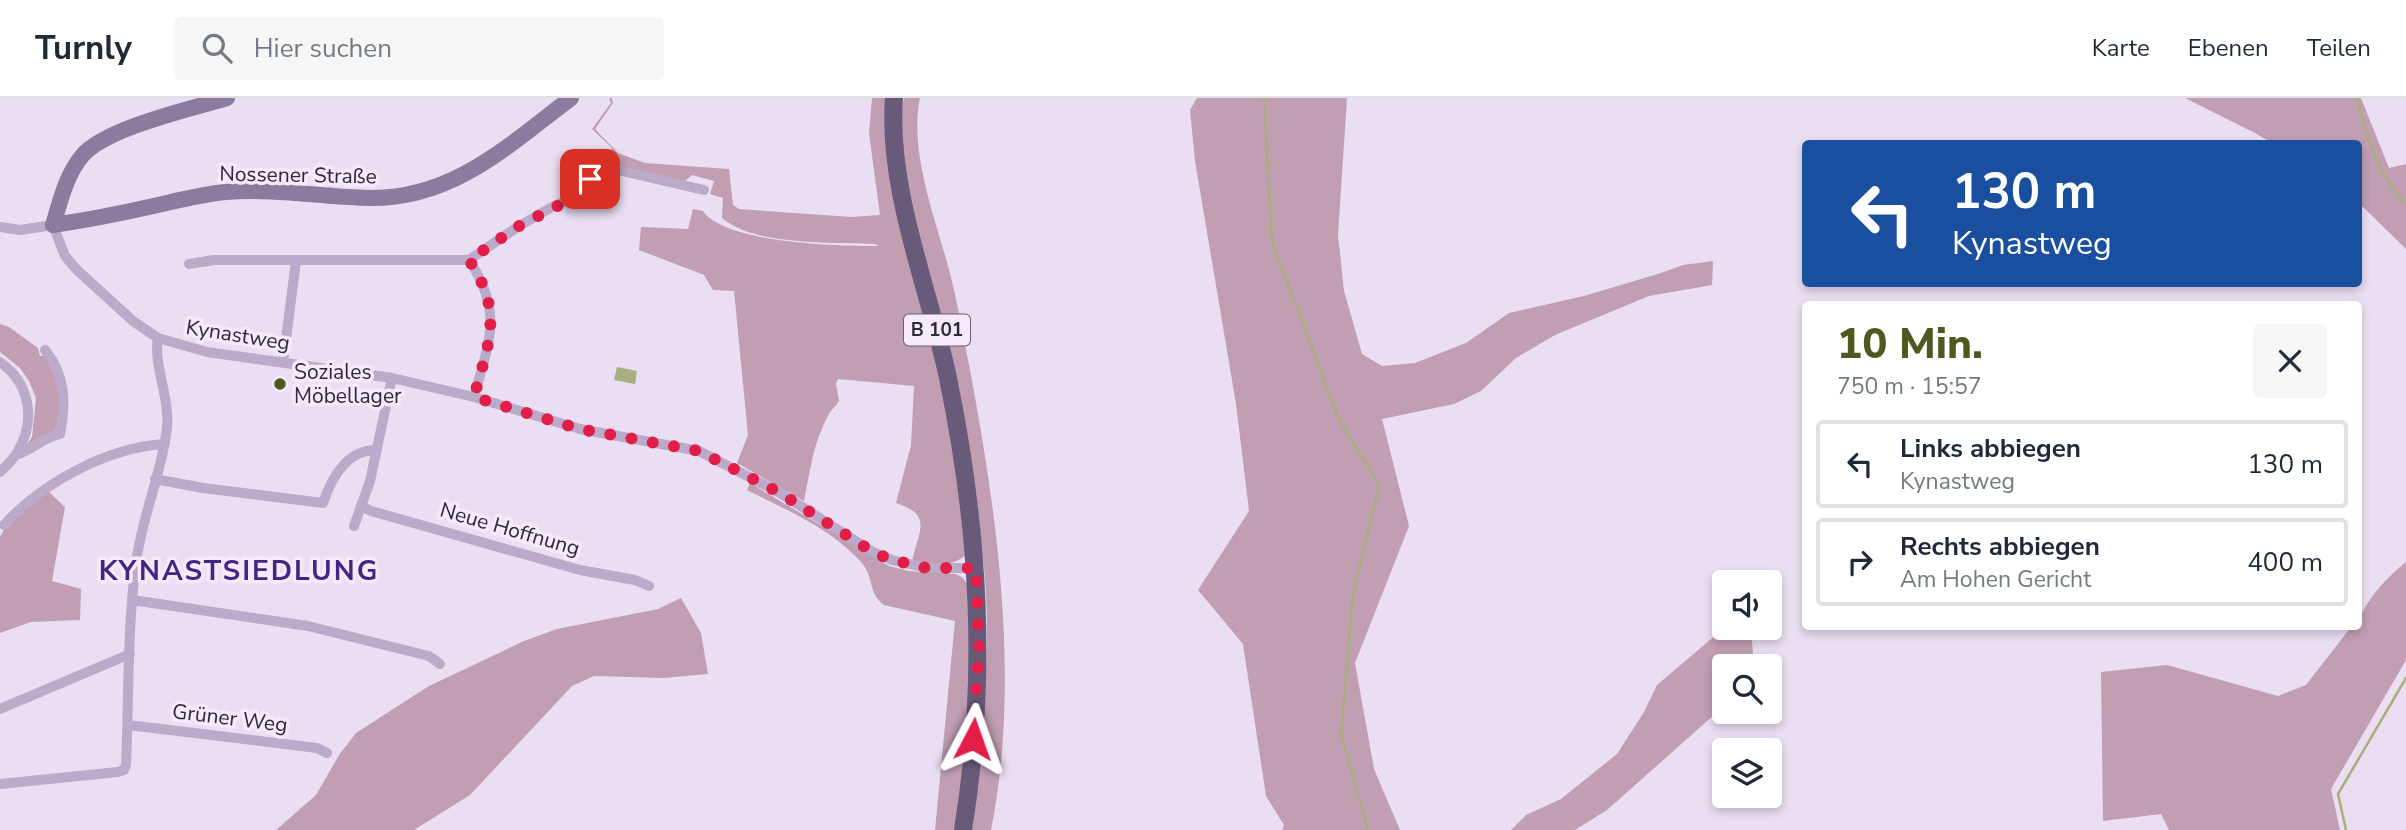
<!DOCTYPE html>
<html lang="de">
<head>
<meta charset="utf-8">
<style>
  :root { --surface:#fff; --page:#f6f6f7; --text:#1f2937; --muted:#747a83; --line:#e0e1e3; --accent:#4f5820 }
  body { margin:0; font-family:"Nunito Sans",sans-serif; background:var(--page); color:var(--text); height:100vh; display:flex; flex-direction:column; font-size:26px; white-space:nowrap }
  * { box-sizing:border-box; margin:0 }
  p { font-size:23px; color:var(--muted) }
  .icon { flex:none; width:38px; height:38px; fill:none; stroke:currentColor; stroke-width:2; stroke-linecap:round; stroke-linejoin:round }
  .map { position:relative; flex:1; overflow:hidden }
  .panel { position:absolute; left:1802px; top:203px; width:560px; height:329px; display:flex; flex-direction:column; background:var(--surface); border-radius:7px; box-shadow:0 4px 10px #0003 }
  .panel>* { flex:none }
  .guide { position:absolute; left:1802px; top:42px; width:560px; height:147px; border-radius:7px; box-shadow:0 4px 10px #0003; background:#1a4fa0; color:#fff; overflow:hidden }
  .controls { position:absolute; left:1712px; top:472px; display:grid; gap:14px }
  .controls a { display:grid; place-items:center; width:70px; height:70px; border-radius:7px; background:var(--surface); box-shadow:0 4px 10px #0003; font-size:35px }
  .pin { position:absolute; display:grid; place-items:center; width:60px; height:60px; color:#fff; margin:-30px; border-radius:14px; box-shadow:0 4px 10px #0006 }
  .me { position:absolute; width:77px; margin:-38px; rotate:4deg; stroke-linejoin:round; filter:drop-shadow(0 0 5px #0008) }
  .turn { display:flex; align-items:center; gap:24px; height:147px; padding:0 35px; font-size:32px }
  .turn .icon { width:91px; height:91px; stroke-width:2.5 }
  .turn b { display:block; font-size:49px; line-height:60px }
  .round { display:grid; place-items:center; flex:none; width:74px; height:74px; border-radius:7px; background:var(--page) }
  .summary { display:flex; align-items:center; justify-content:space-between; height:119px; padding:0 35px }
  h1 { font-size:42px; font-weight:800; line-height:52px; color:var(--accent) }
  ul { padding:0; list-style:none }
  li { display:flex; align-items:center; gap:21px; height:88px; margin:0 14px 10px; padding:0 21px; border:4px solid var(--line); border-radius:7px }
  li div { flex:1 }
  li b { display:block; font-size:26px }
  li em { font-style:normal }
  header { display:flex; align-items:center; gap:42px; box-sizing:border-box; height:98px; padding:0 35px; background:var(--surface); border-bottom:2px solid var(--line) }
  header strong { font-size:33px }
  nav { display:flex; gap:38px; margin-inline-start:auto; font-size:24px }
  .search { width:490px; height:63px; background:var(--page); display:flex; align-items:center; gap:18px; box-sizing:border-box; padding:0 24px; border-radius:7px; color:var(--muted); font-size:26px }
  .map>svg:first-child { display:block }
  .green { fill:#c19eb2 }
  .water { fill:#a8ae7d }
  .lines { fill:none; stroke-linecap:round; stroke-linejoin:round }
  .stream { stroke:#a8ae7d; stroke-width:2.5 }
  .street { stroke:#bbaaca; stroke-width:10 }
  .secondary { stroke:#8b7b9e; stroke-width:16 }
  .primary { stroke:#685b79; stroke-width:18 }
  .route { stroke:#e11d48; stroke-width:12; stroke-dasharray:0 21.6 }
  .poi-dot { fill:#4f5820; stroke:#f4eaf9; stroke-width:2.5 }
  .labels { text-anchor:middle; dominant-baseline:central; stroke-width:7; stroke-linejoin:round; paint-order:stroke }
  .shield { fill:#f4eaf9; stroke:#6a6371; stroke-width:2 }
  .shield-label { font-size:19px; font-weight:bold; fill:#2f2937 }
  .street-label { font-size:21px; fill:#2f2937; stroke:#f4eaf9 }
  .poi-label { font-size:21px; fill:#2f2937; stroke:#f4eaf9; text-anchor:start }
  .district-label { font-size:28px; font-weight:bold; letter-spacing:2px; fill:#442485; stroke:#f4eaf9 }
</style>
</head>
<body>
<header>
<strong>Turnly</strong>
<div class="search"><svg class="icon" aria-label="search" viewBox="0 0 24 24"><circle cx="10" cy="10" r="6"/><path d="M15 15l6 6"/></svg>Hier suchen</div>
<nav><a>Karte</a><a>Ebenen</a><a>Teilen</a></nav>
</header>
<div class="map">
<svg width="2406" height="732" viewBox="0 0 2406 732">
  <rect width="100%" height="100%" fill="#eadef2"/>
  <path class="green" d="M609 0H612L613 5 595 31 618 55 645 65 729 71 733 107 739 111 851 119 880 117 869 35 872 0H885L889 72 953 336 965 457C952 471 929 465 912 463 919 432 933 417 896 405L911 347 914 288 838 281 836 285 839 303C836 308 832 311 829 316 813 344 810 373 804 403L737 365 748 337 734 193 713 192 704 177 639 152 641 129 688 131 693 111 703 113C726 146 841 148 879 148L875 146C833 144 754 148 722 120L723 100 710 96 714 83 692 77 684 84 604 65 612 50 592 31 611 5Z
    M904 0H920C907 62 944 139 956 201 990 369 1025 563 991 732H970C976 666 987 598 987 532 987 466 976 401 964 337 953 273 935 210 920 146 909 100 894 47 904 0Z
    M1197 0H1347L1338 137 1344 193 1362 256 1382 268 1415 265 1466 245 1509 215 1584 198 1661 175 1683 167 1713 163 1712 187 1649 198 1555 237 1516 260 1481 293 1454 306 1382 321 1409 428 1355 565 1374 671 1400 732H1282L1284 727 1266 698 1243 546 1198 492 1249 413 1236 306 1195 63 1190 12Z
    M2185 0H2361L2389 70 2406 66V151L2359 105V46L2272 45 2255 35Z
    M0 226 9 229 38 250 40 258H45L61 291 59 329 28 350 26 348 32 339 36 300 29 283 20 270 0 254Z
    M750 385 889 468 909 473 956 476 963 480 968 487 971 577 957 732H935L955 523 884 507C868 496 874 479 862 465 832 431 787 412 747 392Z
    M48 393 65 409 52 483 81 491 80 522 31 524 0 535V439L6 428Z
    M2406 464V562L2331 691 2340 732H2169L2161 716 2103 723 2101 574 2167 567 2278 598 2306 587 2351 529 2359 528C2359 508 2390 476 2406 464Z
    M681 500 701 535 708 576 664 580 594 578 572 588 470 697 414 732H276L316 697 339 657 356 635 429 588 524 543 557 531 658 511Z
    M1724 530H1751L1754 569H1724V608L1607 712 1575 732H1511L1526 717 1561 701 1617 656 1644 614 1657 587Z"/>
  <path class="water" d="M617 269 637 273 635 286 614 282Z"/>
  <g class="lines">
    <path class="stream" d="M1264 0 1272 144 1339 322 1379 387 1353 498 1341 636 1368 732
      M2357 0C2365 37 2379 78 2406 106
      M2346 732 2338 696 2406 580"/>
    <path class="street" d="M0 129 20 132 53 127 65 158 76 171 133 223 158 240 207 254 392 280 474 299 580 331 699 353 780 395 873 454 892 462 927 470H977
      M469 162C504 215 489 243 474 299
      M189 166 214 162H469L519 128 552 109 575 99 600 68 704 92
      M0 264C30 285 36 322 18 353 14 361 6 368 0 374
      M283 264 296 163
      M16 357C31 353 45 338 60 336 66 305 66 278 45 252
      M155 381 203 390 323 405C331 381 347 351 377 352
      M361 408 371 413 580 472 635 482 649 488
      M4 427C42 385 108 349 165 346
      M354 428 370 383 392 280
      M132 502 308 528 429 558 440 566
      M0 611 130 556
      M128 627 317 650 327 655
      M0 686 118 674 124 672 126 667C129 600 127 532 136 465 142 418 162 375 167 330 170 299 153 267 158 240"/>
    <path class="secondary" d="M227 0C191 11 105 30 82 58 66 77 60 104 53 127 88 122 123 115 158 107 180 102 203 96 226 94 274 90 322 99 370 100 453 101 509 47 571 0"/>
    <path class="primary" d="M894 0C887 92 929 190 948 280 979 431 988 578 963 732"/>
  </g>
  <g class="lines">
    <path class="route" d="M590 81 575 99 519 128 469 162C504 215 489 243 474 299L580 331 699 353 780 395 873 454 892 462 927 470H976L979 554 973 641"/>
  </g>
  <circle class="poi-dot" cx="280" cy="286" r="7"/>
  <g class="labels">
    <rect class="shield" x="904" y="216.5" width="66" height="31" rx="5"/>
    <g class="shield-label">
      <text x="937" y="232">B 101</text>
    </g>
    <g class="street-label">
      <text transform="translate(298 77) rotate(1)">Nossener Straße</text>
      <text transform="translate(238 237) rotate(9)">Kynastweg</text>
      <text transform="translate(510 431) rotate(16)">Neue Hoffnung</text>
      <text transform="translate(230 620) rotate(7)">Grüner Weg</text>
    </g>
    <g class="poi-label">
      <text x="294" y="274">Soziales<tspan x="294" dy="24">Möbellager</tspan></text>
    </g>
    <g class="district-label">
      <text x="239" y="473">KYNASTSIEDLUNG</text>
    </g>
  </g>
</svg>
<div class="controls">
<a><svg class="icon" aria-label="sound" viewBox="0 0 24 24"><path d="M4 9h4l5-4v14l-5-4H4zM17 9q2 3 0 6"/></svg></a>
<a><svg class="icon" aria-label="search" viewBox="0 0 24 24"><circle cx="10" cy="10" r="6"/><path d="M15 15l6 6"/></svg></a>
<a><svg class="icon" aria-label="layers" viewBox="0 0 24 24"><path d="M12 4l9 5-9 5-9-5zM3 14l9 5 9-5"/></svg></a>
</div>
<div class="pin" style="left:590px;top:81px;background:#d93025"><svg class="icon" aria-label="arrive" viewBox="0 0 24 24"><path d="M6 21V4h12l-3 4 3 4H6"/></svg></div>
<svg class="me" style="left:973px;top:641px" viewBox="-20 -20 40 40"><path d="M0-17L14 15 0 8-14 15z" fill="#e11d48" stroke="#fff" stroke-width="4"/></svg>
<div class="guide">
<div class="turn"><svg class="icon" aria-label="left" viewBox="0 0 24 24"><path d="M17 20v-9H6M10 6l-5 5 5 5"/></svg><div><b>130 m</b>Kynastweg</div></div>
</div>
<section class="panel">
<div class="summary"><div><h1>10 Min.</h1><p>750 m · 15:57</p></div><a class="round"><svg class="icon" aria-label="close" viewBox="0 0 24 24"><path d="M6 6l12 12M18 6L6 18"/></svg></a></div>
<ul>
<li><svg class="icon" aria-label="left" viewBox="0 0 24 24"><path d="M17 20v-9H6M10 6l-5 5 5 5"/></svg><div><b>Links abbiegen</b><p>Kynastweg</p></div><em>130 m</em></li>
<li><svg class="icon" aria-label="right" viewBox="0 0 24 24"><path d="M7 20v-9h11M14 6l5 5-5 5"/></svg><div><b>Rechts abbiegen</b><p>Am Hohen Gericht</p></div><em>400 m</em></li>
</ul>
</section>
</div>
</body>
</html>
